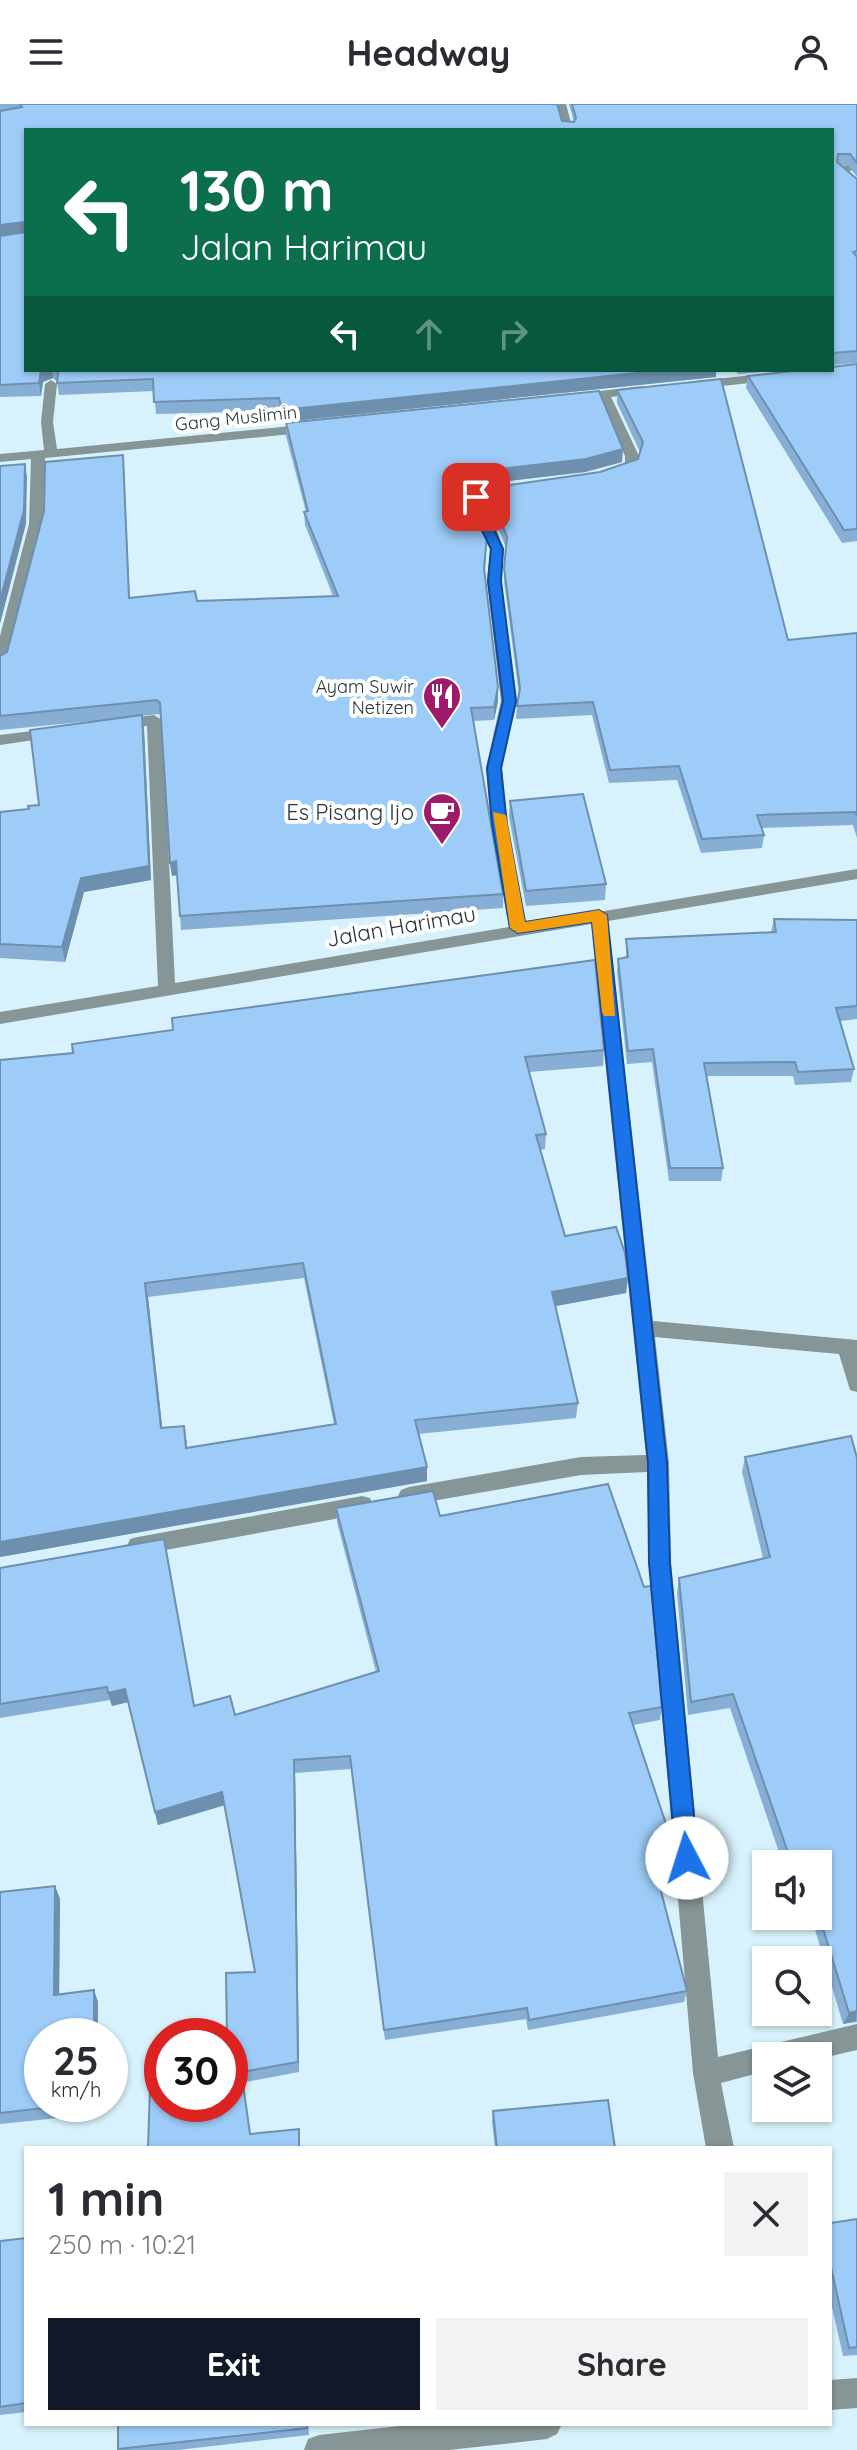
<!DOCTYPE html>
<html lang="en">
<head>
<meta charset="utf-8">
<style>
  :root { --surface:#fff; --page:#f2f2f3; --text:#2b2b33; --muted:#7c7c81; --accent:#111827 }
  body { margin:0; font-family:Quicksand,sans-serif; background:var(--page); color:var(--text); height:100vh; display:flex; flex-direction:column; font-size:30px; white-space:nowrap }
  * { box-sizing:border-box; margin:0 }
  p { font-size:26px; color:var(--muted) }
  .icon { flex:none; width:44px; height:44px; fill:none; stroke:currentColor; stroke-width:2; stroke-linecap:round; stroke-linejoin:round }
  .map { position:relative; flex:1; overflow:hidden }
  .panel { position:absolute; left:24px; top:2042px; width:808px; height:280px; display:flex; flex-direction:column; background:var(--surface); border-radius:0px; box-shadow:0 2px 6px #0004 }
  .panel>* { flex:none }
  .top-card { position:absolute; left:24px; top:24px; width:810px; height:244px; border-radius:0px; box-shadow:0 2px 6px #0004; background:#0b6e4f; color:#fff; overflow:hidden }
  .tools { position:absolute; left:752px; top:1746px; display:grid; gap:16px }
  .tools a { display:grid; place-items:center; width:80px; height:80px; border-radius:0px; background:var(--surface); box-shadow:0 2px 6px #0004; font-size:40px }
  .speed { position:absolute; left:24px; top:1914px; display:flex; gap:16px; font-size:40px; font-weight:700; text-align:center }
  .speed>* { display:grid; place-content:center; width:104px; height:104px; border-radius:50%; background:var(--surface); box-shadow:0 2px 6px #0004; line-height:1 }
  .speed small { font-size:20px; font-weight:400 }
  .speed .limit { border:12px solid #d22; background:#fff; color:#111 }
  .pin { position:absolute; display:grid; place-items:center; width:68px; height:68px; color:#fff; margin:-34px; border-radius:16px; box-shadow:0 4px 12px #0006 }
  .me { position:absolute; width:88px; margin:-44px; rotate:355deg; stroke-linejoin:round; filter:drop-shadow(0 0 6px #0008) }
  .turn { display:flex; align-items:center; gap:28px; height:168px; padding:0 24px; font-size:36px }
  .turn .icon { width:104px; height:104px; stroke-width:2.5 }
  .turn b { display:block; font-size:56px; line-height:68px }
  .lanes { display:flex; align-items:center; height:76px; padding:0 24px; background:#0003; justify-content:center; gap:40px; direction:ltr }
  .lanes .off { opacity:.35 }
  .round { display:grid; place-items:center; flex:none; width:84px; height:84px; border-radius:0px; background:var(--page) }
  .head { display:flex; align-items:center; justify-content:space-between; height:136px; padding:0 24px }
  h1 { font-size:48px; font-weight:700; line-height:60px }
  .button { display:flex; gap:16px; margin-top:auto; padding:16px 24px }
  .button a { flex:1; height:92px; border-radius:0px; background:var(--accent); color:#fff; font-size:32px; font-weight:700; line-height:92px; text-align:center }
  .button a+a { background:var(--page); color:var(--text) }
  header { display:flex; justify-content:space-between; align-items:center; height:104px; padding:0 24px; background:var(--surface); font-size:36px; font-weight:700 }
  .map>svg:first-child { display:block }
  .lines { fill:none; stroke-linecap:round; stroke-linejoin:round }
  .minor { fill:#869595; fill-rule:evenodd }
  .wall { fill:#87afd5; fill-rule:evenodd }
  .shaded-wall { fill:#6e8fae }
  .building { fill:#9dccf8; stroke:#6e8fae; stroke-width:2; fill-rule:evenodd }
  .route { fill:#1a73e8; stroke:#114b97; stroke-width:2 }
  .slow { fill:#f59e0b }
  .labels { text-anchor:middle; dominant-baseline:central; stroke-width:8; stroke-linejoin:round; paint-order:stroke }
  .far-street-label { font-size:18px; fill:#283539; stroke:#fff }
  .far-poi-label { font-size:18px; fill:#283539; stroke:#fff; text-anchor:end }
  .poi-label { font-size:22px; fill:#283539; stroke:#fff; text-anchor:end }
  .street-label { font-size:22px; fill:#283539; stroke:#fff }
</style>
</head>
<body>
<header><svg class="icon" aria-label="menu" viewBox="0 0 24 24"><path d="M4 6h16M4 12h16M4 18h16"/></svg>Headway<svg class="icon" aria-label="person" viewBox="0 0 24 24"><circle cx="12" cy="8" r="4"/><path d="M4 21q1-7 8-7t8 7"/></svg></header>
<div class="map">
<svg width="857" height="2346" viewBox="0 0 857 2346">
  <rect width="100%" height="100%" fill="#d7f2fc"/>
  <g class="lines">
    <path class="minor" d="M556 0H566L573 26H563Z
      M857 60V66L832 69V63Z
      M773 269 777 270V276L694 285 688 281 694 277Z
      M51 276 57 280 53 318 57 345 312 320 318 324 312 328 45 354 43 420 7 561 0 565V532L29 420 31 355 0 358V350L44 346 41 318 45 280Z
      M642 282 648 286 646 289 611 293 639 352 636 365 618 376H608V370L625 360V352L599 295 575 298 569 294 575 290Z
      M514 380 521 384 519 387 484 395 504 445 501 477 517 597 502 664 507 720 526 820 857 765V775L608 817 653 1217 857 1236V1288L850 1286 839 1250 655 1233 669 1359 671 1459 718 1953 857 1920V1946L818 1955V1952H766V1967L721 1979 734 2044H706L693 1969 649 1459 647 1368 581 1371 409 1401 401 1398 398 1392 401 1386 409 1383 581 1353 646 1351 591 820 0 920V908L158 882 147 622 114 624V618L119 616 154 611 162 616 175 879 509 823 491 720 486 664 501 597 487 477 490 445 469 393Z
      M56 624 61 626V632L0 641V631Z
      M362 1392 370 1394 373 1401 370 1408 362 1410 138 1451 130 1449 127 1442 130 1435 138 1433Z
      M857 2274V2304L830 2306V2276Z
      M417 2320H562L557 2330 547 2335 449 2346H304L308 2335 319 2331Z"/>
  </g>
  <path class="wall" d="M0 0H557L562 17 574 18 569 0H857V73L848 61H841L857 75V259L832 261V26H26V266H716V273L283 318 280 307 156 310 154 287 59 291 57 278 53 274 43 278 41 292 0 293Z
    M857 260V437L842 439 746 284 748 272Z
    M735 266H784L738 270Z
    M617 286 788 536 857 529V734L853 721 762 724 764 731 762 744 701 749 677 676 609 679 592 611 516 615 517 602 519 590 504 477 506 444 488 397V384L600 368 638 355 640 348 617 299Z
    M286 319 622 358 585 368 499 378 471 390 487 432 485 468 498 597 494 616 473 617 503 790V804L181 826 177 771 172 772 170 759 161 612 159 610 142 612 144 625 151 776 84 788 65 858 0 854V708L29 705 39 701 123 614 0 626V552L7 548 123 351 130 494 197 497 333 492 305 421 304 408H306L286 332Z
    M510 697 606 780 605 796 526 802 509 713Z
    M774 815 857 816V915L840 917 854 965 851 978 795 981 793 972H707L723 1064 721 1077H669L652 958 627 960 617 868 618 855 626 854V835L771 828Z
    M604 946 603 962 529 968 546 1030 545 1045 540 1046 565 1132 628 1174 626 1189 555 1202 578 1299 576 1314 418 1330 427 1377 0 1453V956ZM304 1174 334 1320 187 1344V1336L162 1324 148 1193Z
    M745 1353 857 1354V1918L843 1920 811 1812H818V1760H783L730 1604 688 1611 677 1489 679 1474 763 1454 742 1368Z
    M336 1404 440 1412 662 1603 660 1616 633 1621 674 1744 671 1756 654 1760 687 1887 684 1898 528 1926 526 1915 385 1936 351 1665 295 1669 299 1968 235 1980 245 1991 250 2030 300 2036 148 2044 230 2000V1932L255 1868 225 1701 158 1721 128 1598 112 1602 110 1596 0 1614V1464L195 1602 235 1611 376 1568 337 1418Z
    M55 1782 60 1795 59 1890 94 1886 98 1898 42 2000H98V2010L0 2020V1788Z
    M493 2007 615 2044H495L492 2018Z
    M857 2115V2251L843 2252 830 2194V2119Z
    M26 2134V2308L0 2311V2137Z
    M308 2320 309 2331 178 2346H119L118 2345Z"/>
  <path class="shaded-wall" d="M24 118 26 130 0 133V121Z
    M41 266H52L53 274 43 278 41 292 39 279Z
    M665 266H716V273L283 318 282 306Z
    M623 345 622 358 585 368 499 378 466 392V379L500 365Z
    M123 351 124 364 130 508 129 494Z
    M25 360 27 373 26 420 0 520V497Z
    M498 583V597L494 616V603Z
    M142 611 144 625 151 776 84 788 65 858 62 843 81 774Z
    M176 757 178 771 172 772 170 759Z
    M628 1174 626 1189 551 1203 552 1188Z
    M145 1179 148 1193 164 1339 161 1324Z
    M427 1363V1377L0 1453V1438Z
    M125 1585 128 1598 112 1602 108 1589Z
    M294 1656 295 1669 299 1968 298 1958Z
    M222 1688 225 1701 158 1721 155 1708Z
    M674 1744 671 1756 649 1761 651 1749Z
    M55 1782 60 1795 59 1903 54 1891Z
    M94 1886 98 1898V1932H94Z
    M857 1907 856 1917 843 1920 849 1909Z"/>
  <path class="building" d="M20 0H557L562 17 574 18 576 14 572 0H857V59L850 50H838L837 58 857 75V147L853 148 857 153V247L832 249V26H26V124L24 118 0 121V7L22 3Z
    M26 128V266H41L39 279 0 281V132Z
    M857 260V425L844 426 748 272 802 266H832V263Z
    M56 266H665L282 306 279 294 154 298 153 275 57 279 58 268Z
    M721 275 788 536 857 529V712L855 708 757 711 764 731 702 735 679 662 610 666 593 598 517 602 520 584 504 464 507 433 488 384 600 368 638 355 643 338 617 286Z
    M599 287 623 345 586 355 500 365 466 379 487 432 484 464 498 583 494 603 471 604 503 790 180 812 176 757 170 759 160 599 157 596 0 612V552L7 548 44 407 45 358 123 351 129 494 195 487 197 497 338 492 304 408 308 407 286 319Z
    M25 360 24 406 0 497V362Z
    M142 611 149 762 81 774 62 843 0 840V708L29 705 28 702 39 701 30 626Z
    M583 690 606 780 526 787 510 697Z
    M774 815 857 816V902L836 904 854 965 798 968 795 958 704 959 723 1064H670L653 945 628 947 618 855 628 853 626 835 776 828Z
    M595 856 604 946 525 953 546 1030 536 1031 565 1132 616 1123 625 1149 628 1174 552 1188 578 1299 415 1316 427 1363 0 1438V956L73 949 72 940 173 926 172 914ZM303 1159 336 1320 186 1344 184 1322 161 1324 145 1179Z
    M851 1332 857 1354V1907L849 1909 818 1808V1760H792L733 1590 691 1598 679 1474 770 1453 745 1353Z
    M608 1380 644 1483 651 1482 662 1603 629 1609 674 1744 651 1749 687 1887 529 1916 527 1904 384 1926 350 1652 294 1656 298 1958 230 1970V1932H227L226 1869 255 1868 222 1688 155 1708 125 1585 108 1589 107 1583 0 1600V1464L164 1435 194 1602 230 1592 235 1611 379 1567 336 1404 433 1387 440 1412Z
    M55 1782 54 1891 94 1886V1932H42V2000H80L0 2009V1788Z
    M243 1980 250 2030 299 2025V2044H148L150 1984H162V2000H230V1981Z
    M608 1996 615 2044H497L493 2007Z
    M857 2115V2243L849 2244 830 2159V2119Z
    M26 2134V2299L0 2303V2137Z
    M118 2320H307V2324L118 2345Z"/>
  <path class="route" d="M472 390 482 393 484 404 503 445 501 477 516 597 501 664 507 720 525 818 599 806 607 811 667 1359 670 1459 698 1754 695 1762 687 1765 679 1762 676 1754 649 1459 648 1359 592 818 518 829 510 824 492 720 487 664 503 597 488 477 491 445 471 404Z"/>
  <path class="slow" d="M493 708 506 711 525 818 599 806 607 811 615 912H604L602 908 592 818 518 829 510 824Z"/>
  <defs>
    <symbol id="restaurant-pin" viewBox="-11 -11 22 30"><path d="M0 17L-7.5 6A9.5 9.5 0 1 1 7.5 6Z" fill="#9e1a6a" stroke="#fff"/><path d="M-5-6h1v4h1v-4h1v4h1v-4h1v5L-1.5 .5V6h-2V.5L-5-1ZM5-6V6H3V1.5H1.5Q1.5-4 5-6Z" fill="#fff"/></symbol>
    <symbol id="cafe-pin" viewBox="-11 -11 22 30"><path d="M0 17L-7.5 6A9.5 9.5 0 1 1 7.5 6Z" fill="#9e1a6a" stroke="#fff"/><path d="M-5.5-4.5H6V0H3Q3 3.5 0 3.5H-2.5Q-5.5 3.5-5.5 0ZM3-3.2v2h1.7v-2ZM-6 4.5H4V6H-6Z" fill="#fff"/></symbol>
  </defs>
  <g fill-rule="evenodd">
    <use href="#restaurant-pin" x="420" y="570" width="44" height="60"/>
    <use href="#cafe-pin" x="420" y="686" width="44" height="60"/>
  </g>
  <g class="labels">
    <g class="far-street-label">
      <text transform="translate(236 314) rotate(-6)">Gang Muslimin</text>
    </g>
    <g class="far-poi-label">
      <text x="414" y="582">Ayam Suwir<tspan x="414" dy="21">Netizen</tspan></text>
    </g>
    <g class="poi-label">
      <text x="414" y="708">Es Pisang Ijo</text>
    </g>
    <g class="street-label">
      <text transform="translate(401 822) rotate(-10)">Jalan Harimau</text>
    </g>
  </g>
</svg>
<div class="tools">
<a><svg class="icon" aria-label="sound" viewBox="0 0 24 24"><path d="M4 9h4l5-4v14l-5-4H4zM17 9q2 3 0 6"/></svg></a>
<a><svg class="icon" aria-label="search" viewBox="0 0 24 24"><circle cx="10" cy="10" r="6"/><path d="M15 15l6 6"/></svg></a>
<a><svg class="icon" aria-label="layers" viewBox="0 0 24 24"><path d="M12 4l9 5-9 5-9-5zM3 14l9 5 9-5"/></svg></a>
</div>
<div class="speed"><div>25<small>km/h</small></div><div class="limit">30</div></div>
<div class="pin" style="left:476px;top:393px;background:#d93025"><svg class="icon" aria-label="arrive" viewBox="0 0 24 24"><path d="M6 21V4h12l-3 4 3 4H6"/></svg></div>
<svg class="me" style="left:687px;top:1754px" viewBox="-20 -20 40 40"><circle r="19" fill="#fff"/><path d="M0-13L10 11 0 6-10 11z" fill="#1a73e8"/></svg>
<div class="top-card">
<div class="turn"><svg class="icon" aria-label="left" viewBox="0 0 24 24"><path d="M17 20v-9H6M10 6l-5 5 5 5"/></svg><div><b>130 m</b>Jalan Harimau</div></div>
<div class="lanes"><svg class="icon" aria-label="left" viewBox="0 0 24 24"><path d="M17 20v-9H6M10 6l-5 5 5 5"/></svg><svg class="icon off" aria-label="ahead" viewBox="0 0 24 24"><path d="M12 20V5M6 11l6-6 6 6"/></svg><svg class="icon off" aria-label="right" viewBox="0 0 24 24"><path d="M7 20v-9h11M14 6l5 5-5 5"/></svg></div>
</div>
<section class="panel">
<div class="head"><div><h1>1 min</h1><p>250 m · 10:21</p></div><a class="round"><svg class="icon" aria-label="close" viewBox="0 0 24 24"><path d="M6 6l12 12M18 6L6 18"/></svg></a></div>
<div class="button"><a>Exit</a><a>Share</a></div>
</section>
</div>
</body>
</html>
